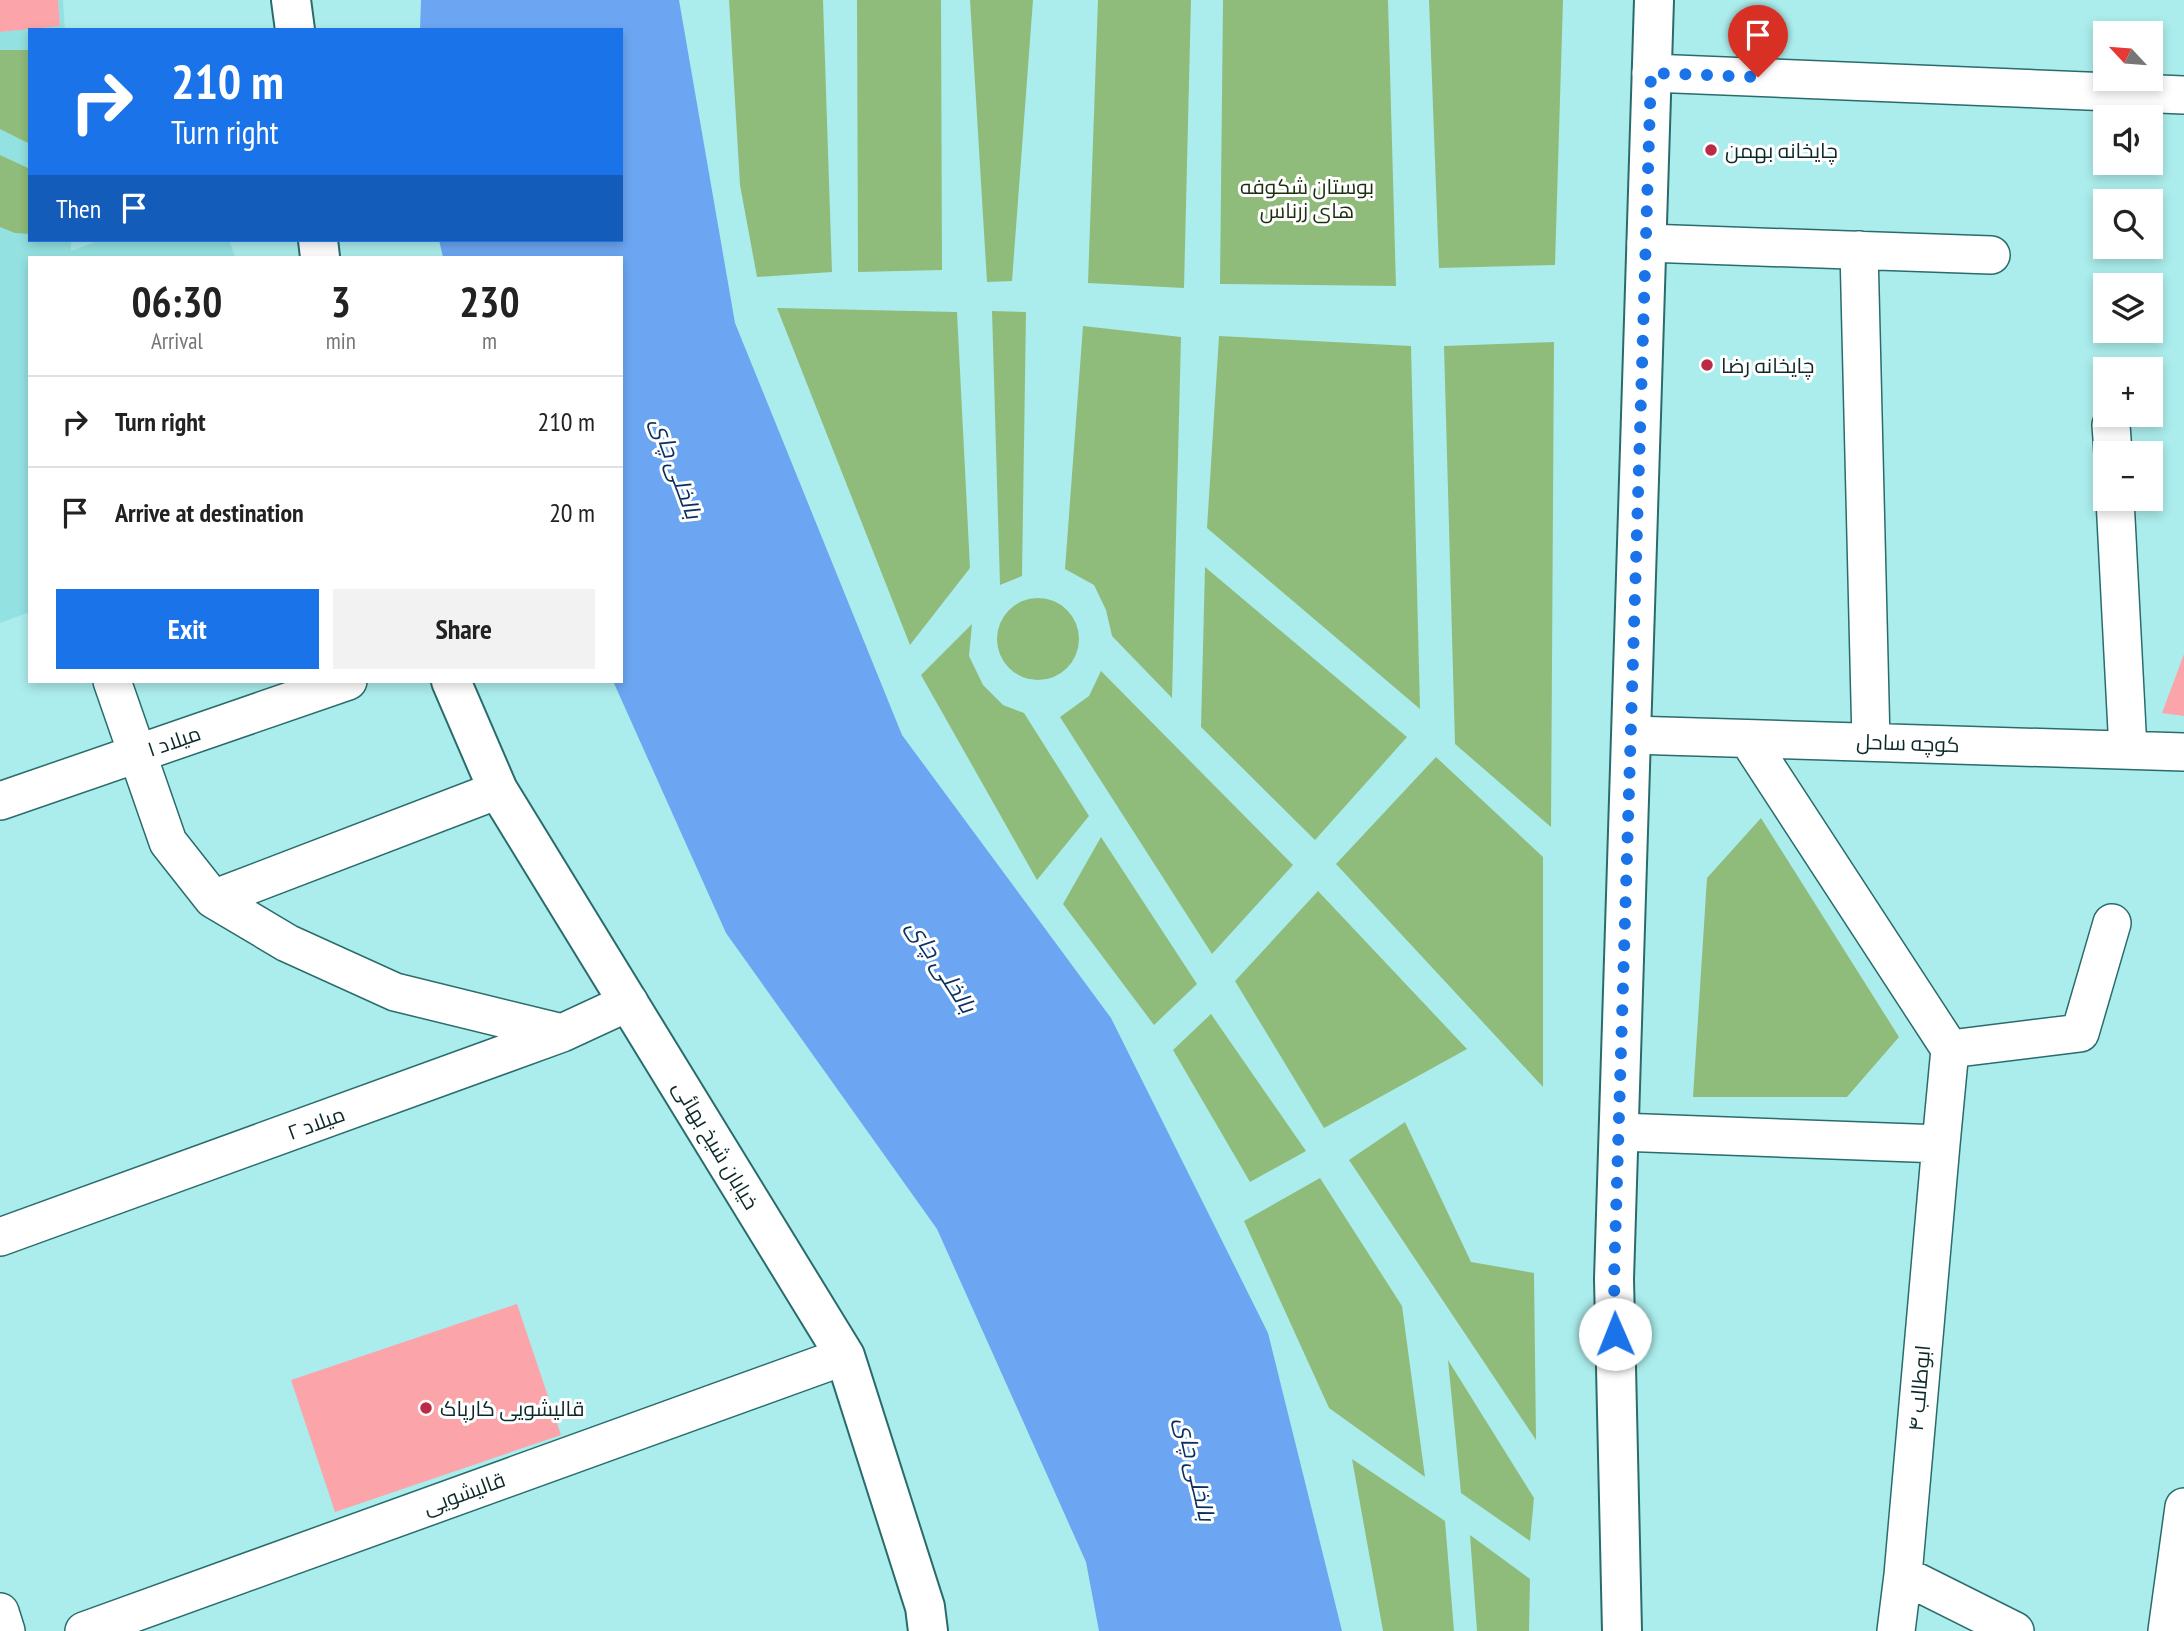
<!DOCTYPE html>
<html lang="en">
<head>
<meta charset="utf-8">
<style>
  :root { --surface:#fff; --page:#f2f2f2; --text:#222; --muted:#767676; --line:#e0e0e0; --accent:#1a73e8 }
  body { margin:0; font-family:"PT Sans Narrow",Cairo,sans-serif; background:var(--page); color:var(--text); height:100vh; display:flex; flex-direction:column; font-size:26px; white-space:nowrap }
  * { box-sizing:border-box; margin:0 }
  p { font-size:23px; color:var(--muted) }
  .icon { flex:none; width:38px; height:38px; fill:none; stroke:currentColor; stroke-width:2; stroke-linecap:round; stroke-linejoin:round }
  .map { position:relative; flex:1; overflow:hidden }
  .panel { position:absolute; left:28px; top:256px; width:595px; height:427px; display:flex; flex-direction:column; background:var(--surface); border-radius:0px; box-shadow:0 4px 10px #0003 }
  .panel>* { flex:none }
  .guide { position:absolute; left:28px; top:28px; width:595px; height:214px; border-radius:0px; box-shadow:0 4px 10px #0003; background:#1a73e8; color:#fff; overflow:hidden }
  .needle { width:46px; rotate:296deg }
  .tools { position:absolute; left:2093px; top:21px; display:grid; gap:14px }
  .tools a { display:grid; place-items:center; width:70px; height:70px; border-radius:0px; background:var(--surface); box-shadow:0 4px 10px #0003; font-size:35px }
  .pin { position:absolute; display:grid; place-items:center; width:60px; height:60px; color:#fff; margin:-72px -30px; border-radius:50% 50% 50% 0; rotate:-45deg; box-shadow:0 0 7px #0007 }
  .pin .icon { rotate:45deg }
  .me { position:absolute; width:77px; margin:-38px; rotate:359deg; stroke-linejoin:round; filter:drop-shadow(0 0 5px #0008) }
  .turn { display:flex; align-items:center; gap:24px; height:147px; padding:0 28px; font-size:32px }
  .turn .icon { width:91px; height:91px; stroke-width:2.5 }
  .turn b { display:block; font-size:49px; line-height:60px }
  .then { display:flex; align-items:center; height:66px; padding:0 28px; background:#0003; gap:14px; font-size:26px }
  .eta { display:flex; justify-content:space-evenly; align-items:center; height:119px; text-align:center }
  .eta b { font-size:42px; font-weight:800; line-height:49px }
  .primary-button { display:flex; gap:14px; margin-top:auto; padding:14px 28px }
  .primary-button a { flex:1; height:80px; border-radius:0px; background:var(--accent); color:#fff; font-size:28px; font-weight:800; line-height:80px; text-align:center }
  .primary-button a+a { background:var(--page); color:var(--text) }
  ul { padding:0; list-style:none }
  li { display:flex; align-items:center; gap:21px; height:91px; padding:0 28px; border-top:2px solid var(--line) }
  li div { flex:1 }
  li b { display:block; font-size:26px }
  li em { font-style:normal }
  .map>svg:first-child { display:block }
  .built { fill:#94e1e1 }
  .green { fill:#90bc7b }
  .water { fill:#6ca6f2 }
  .building { fill:#fba5aa }
  .lines { fill:none; stroke-linecap:round; stroke-linejoin:round }
  .street-casing { stroke:#2a6c6c; stroke-width:40 }
  .secondary-casing { stroke:#2a6c6c; stroke-width:42 }
  .street { stroke:#fff; stroke-width:37 }
  .secondary { stroke:#fff; stroke-width:38 }
  .route { stroke:#1a73e8; stroke-width:12; stroke-dasharray:0 21.6 }
  .poi-dot { fill:#bc2b46; stroke:#fff; stroke-width:2.5 }
  .labels { text-anchor:middle; dominant-baseline:central; stroke-width:6; stroke-linejoin:round; paint-order:stroke }
  .poi-label { font-size:21px; fill:#0c2828; stroke:#fff; text-anchor:start }
  .park-label { font-size:21px; fill:#1b300e; stroke:#fff }
  .street-label { font-size:21px; fill:#0c2828; stroke:#fff }
  .water-label { font-size:23px; font-style:italic; fill:#0a3161; stroke:#fff }
</style>
</head>
<body>
<div class="map">
<svg width="2184" height="1631" viewBox="0 0 2184 1631">
  <rect width="100%" height="100%" fill="#abedec"/>
  <path class="built" d="M58 0H63L65 30H30V240H71V251L100 240H229L235 257H30V612L0 623V32L60 26Z"/>
  <path class="green" d="M729 0H823L832 272 757 277 740 185Z
    M857 0H941L942 270 858 272Z
    M970 0H1033L1012 281 987 282Z
    M1098 0H1191L1184 288 1088 283Z
    M1223 0H1388L1396 286 1220 284Z
    M1429 0H1563L1555 265 1439 268Z
    M0 50H30V144L0 129Z
    M0 155 30 169V234L15 233 0 227Z
    M777 308 957 312 970 568 910 645Z
    M992 311 1026 312 1022 576 1000 585Z
    M1083 326 1181 337 1172 698 1112 636 1106 610 1094 585 1065 569Z
    M1219 336 1411 346 1420 709 1207 528Z
    M1554 342 1551 827 1455 744 1444 346Z
    M1205 567 1407 737 1315 840 1201 727Z
    M997 639a41 41 0 1 1 82 0a41 41 0 1 1-82 0Z
    M972 624 969 656 983 685 1003 705 1024 713 1089 816 1037 880 921 675Z
    M1101 671 1293 865 1212 954 1060 717 1089 696Z
    M1436 757 1543 857V1087L1336 864Z
    M1761 818 1899 1037 1847 1097H1693L1707 878Z
    M1101 837 1197 984 1154 1025 1063 904Z
    M1318 891 1467 1049 1324 1128 1235 981Z
    M1211 1014 1306 1151 1250 1182 1173 1050Z
    M1405 1122 1471 1262 1534 1273 1536 1440 1349 1160Z
    M1320 1178 1402 1306 1425 1477 1329 1408 1244 1221Z
    M1448 1360 1534 1498 1530 1541 1461 1493Z
    M1352 1459 1445 1521 1454 1631H1383Z
    M1470 1535 1530 1579 1529 1631H1477Z"/>
  <path class="water" d="M421 0H679L735 323 902 735 1111 1018 1268 1333 1342 1631H1099L1086 1562 937 1229 726 933 613 681H621V257H443L439 240H621V30H420Z"/>
  <path class="building" d="M0 0H58L60 26 0 32Z
    M2184 654V716L2162 713Z
    M517 1304 561 1435 335 1512 291 1380Z"/>
  <g class="lines">
    <defs>
      <path id="street" d="M1651 73 2184 95
        M1646 243 1991 255
        M1859 250 1871 742
        M2111 425 2113 453
        M2115 499 2128 750
        M112 681 168 842 213 899 287 943 395 992 562 1033
        M1631 735 2184 752
        M1748 739 1950 1049
        M0 801 348 681
        M213 899 498 790
        M1619 1132 1941 1144 1950 1049 2080 1033 2112 923
        M0 1237 562 1033 629 1002
        M1903 1575 2015 1631
        M0 1612 6 1631
        M84 1631 845 1356
        M1896 1631 1903 1575 1941 1144
        M2167 1631 2184 1507"/>
      <path id="secondary" d="M291 0 295 30
        M318 240 320 257
        M451 681 498 790 845 1356 925 1607 928 1631
        M1622 1631 1614 1279 1654 0"/>
    </defs>
    <use href="#street" class="street-casing"/>
    <use href="#secondary" class="secondary-casing"/>
    <use href="#street" class="street"/>
    <use href="#secondary" class="secondary"/>
  </g>
  <g class="lines">
    <path class="route" d="M1615 1334 1614 1279 1651 73 1758 77"/>
  </g>
  <g class="poi-dot">
    <circle cx="1711" cy="150" r="7"/>
    <circle cx="1707" cy="365" r="7"/>
    <circle cx="426" cy="1408" r="7"/>
  </g>
  <g class="labels">
    <g class="poi-label">
      <text x="1725" y="150">چایخانه بهمن</text>
      <text x="1721" y="365">چایخانه رضا</text>
      <text x="440" y="1408">قالیشویی کارپاک</text>
    </g>
    <g class="park-label">
      <text x="1307" y="186">بوستان شکوفه<tspan x="1307" dy="24">های زرناس</tspan></text>
    </g>
    <g class="street-label">
      <text transform="translate(174 741) rotate(-19)">میلاد ۱</text>
      <text transform="translate(1908 743) rotate(2)">کوچه ساحل</text>
      <text transform="translate(316 1123) rotate(-20)">میلاد ۲</text>
      <text transform="translate(716 1145) rotate(59)">خیابان شیخ بهائی</text>
      <text transform="translate(1919 1388) rotate(-85)">ابوطالب ۴</text>
      <text transform="translate(464 1493) rotate(-20)">قالیشویی</text>
    </g>
    <g class="water-label">
      <text transform="translate(677 468) rotate(70)">بالخلی چای</text>
      <text transform="translate(942 966) rotate(57)">بالخلی چای</text>
      <text transform="translate(1196 1469) rotate(77)">بالخلی چای</text>
    </g>
  </g>
</svg>
<div class="tools">
<a><svg class="needle" viewBox="-14 -14 28 28"><path d="M0-13l5 13h-10z" fill="#e53935"/><path d="M0 13l5-13h-10z" fill="#767676"/></svg></a>
<a><svg class="icon" aria-label="sound" viewBox="0 0 24 24"><path d="M4 9h4l5-4v14l-5-4H4zM17 9q2 3 0 6"/></svg></a>
<a><svg class="icon" aria-label="search" viewBox="0 0 24 24"><circle cx="10" cy="10" r="6"/><path d="M15 15l6 6"/></svg></a>
<a><svg class="icon" aria-label="layers" viewBox="0 0 24 24"><path d="M12 4l9 5-9 5-9-5zM3 14l9 5 9-5"/></svg></a>
<a>+</a>
<a>−</a>
</div>
<div class="pin" style="left:1758px;top:77px;background:#d93025"><svg class="icon" aria-label="arrive" viewBox="0 0 24 24"><path d="M6 21V4h12l-3 4 3 4H6"/></svg></div>
<svg class="me" style="left:1615px;top:1334px" viewBox="-20 -20 40 40"><circle r="19" fill="#fff"/><path d="M0-13L10 11 0 6-10 11z" fill="#1a73e8"/></svg>
<div class="guide">
<div class="turn"><svg class="icon" aria-label="right" viewBox="0 0 24 24"><path d="M7 20v-9h11M14 6l5 5-5 5"/></svg><div><b>210 m</b>Turn right</div></div>
<div class="then">Then<svg class="icon" aria-label="arrive" viewBox="0 0 24 24"><path d="M6 21V4h12l-3 4 3 4H6"/></svg></div>
</div>
<section class="panel">
<div class="eta">
<div><b>06:30</b><p>Arrival</p></div>
<div><b>3</b><p>min</p></div>
<div><b>230</b><p>m</p></div>
</div>
<ul>
<li><svg class="icon" aria-label="right" viewBox="0 0 24 24"><path d="M7 20v-9h11M14 6l5 5-5 5"/></svg><div><b>Turn right</b></div><em>210 m</em></li>
<li><svg class="icon" aria-label="arrive" viewBox="0 0 24 24"><path d="M6 21V4h12l-3 4 3 4H6"/></svg><div><b>Arrive at destination</b></div><em>20 m</em></li>
</ul>
<div class="primary-button"><a>Exit</a><a>Share</a></div>
</section>
</div>
</body>
</html>
